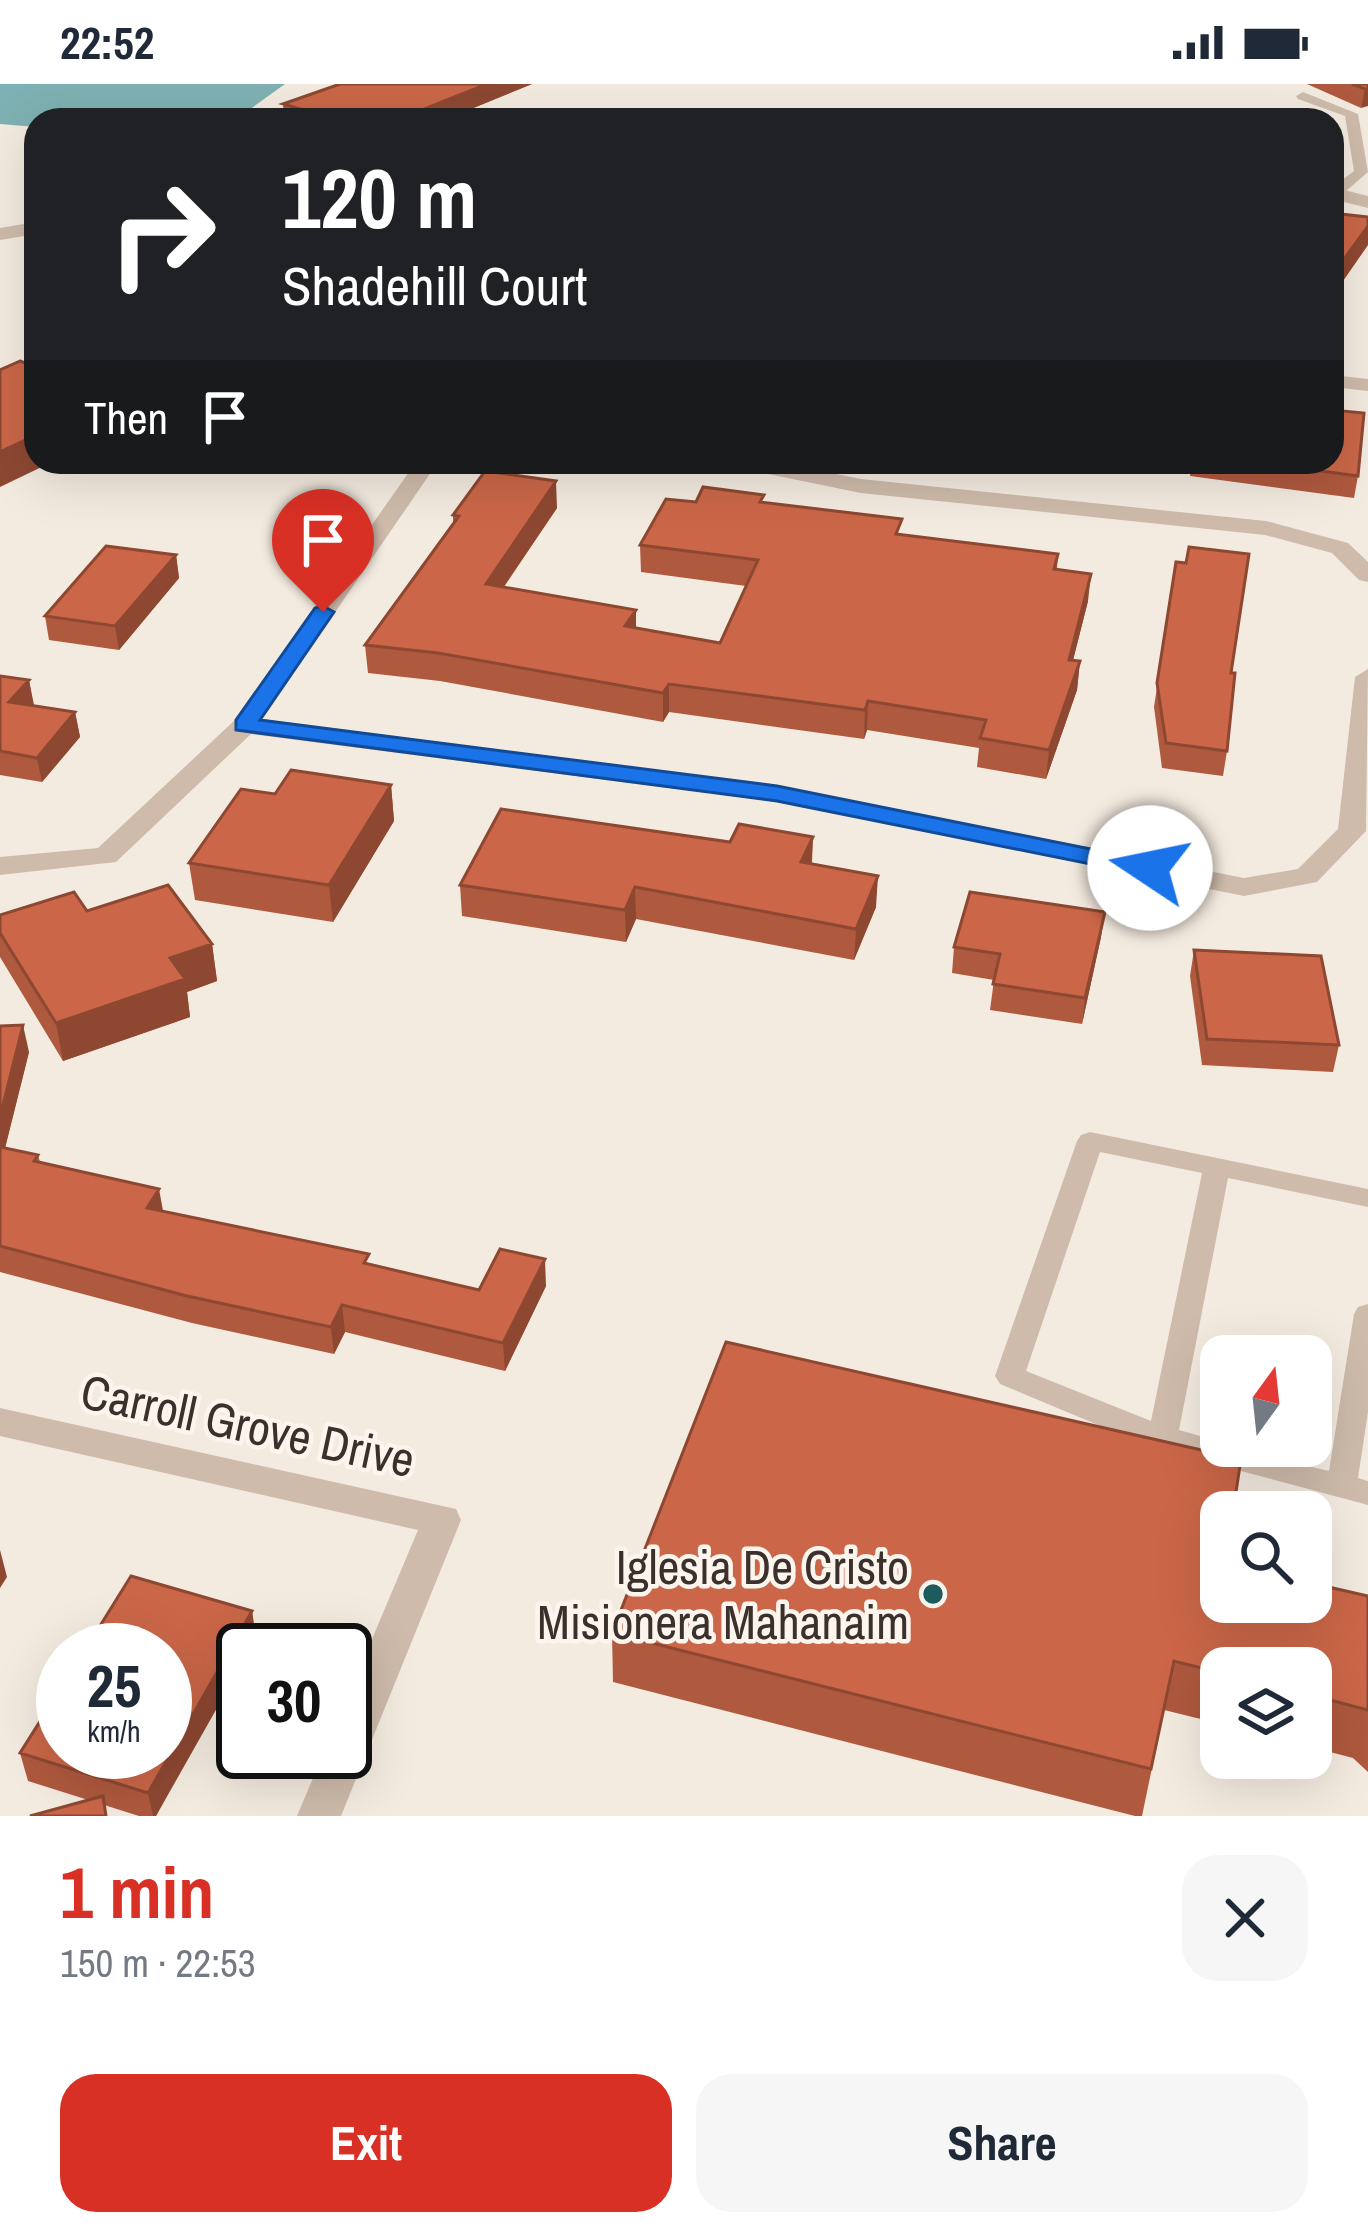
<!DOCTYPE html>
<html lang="en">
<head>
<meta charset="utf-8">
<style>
  :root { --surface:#fff; --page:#f6f6f7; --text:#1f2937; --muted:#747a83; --accent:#d93025 }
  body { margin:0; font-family:"Archivo Narrow",sans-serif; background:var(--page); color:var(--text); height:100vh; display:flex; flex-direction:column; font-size:45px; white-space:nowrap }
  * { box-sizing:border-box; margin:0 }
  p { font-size:39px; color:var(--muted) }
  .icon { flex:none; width:66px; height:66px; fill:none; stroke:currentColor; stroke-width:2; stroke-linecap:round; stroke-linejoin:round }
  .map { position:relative; height:1732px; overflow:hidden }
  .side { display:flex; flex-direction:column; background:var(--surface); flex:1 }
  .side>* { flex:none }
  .hud { position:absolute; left:24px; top:24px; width:1320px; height:366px; border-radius:36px; box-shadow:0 12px 48px #0002; background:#202124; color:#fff; overflow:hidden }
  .needle { width:78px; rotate:15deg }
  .buttons { position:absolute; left:1200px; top:1251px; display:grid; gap:24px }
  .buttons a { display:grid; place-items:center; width:132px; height:132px; border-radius:24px; background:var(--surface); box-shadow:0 12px 48px #0002; font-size:60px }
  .speed { position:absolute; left:36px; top:1539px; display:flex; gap:24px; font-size:60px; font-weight:700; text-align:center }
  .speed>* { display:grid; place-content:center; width:156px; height:156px; border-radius:50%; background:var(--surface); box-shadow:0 12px 48px #0002; line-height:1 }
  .speed small { font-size:30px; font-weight:400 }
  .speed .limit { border:6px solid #111; border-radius:18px; background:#fff; color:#111 }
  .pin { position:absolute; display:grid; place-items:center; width:102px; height:102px; color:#fff; margin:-123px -51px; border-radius:50% 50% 50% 0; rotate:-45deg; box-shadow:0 0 12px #0007 }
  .pin .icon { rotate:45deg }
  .me { position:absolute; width:132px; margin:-66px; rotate:281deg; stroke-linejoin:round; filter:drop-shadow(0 0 9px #0008) }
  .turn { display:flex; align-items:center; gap:42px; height:252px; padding:0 60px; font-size:54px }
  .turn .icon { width:156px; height:156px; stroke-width:2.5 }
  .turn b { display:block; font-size:84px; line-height:102px }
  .then { display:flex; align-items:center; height:114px; padding:0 60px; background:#0003; gap:24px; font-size:45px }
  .round { display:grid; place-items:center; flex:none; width:126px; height:126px; border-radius:36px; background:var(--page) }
  .summary { display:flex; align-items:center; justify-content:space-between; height:204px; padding:0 60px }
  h1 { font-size:72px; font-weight:800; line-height:90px; color:var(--accent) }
  .action { display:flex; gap:24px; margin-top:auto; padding:24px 60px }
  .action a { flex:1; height:138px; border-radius:36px; background:var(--accent); color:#fff; font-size:48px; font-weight:800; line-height:138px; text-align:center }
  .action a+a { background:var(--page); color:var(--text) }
  .status { display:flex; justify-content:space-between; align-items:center; height:84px; padding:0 60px; background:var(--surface); direction:ltr }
  .status svg { height:33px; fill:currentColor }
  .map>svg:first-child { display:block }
  .water { fill:#7eb1b3 }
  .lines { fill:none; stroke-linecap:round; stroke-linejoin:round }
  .lane { fill:#cebbab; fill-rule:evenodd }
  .street { fill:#cebbab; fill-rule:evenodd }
  .wall { fill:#af593e }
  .shaded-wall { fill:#8e4832 }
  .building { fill:#cb6748; stroke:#8e4832; stroke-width:3 }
  .route { fill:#1a73e8; stroke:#114b97; stroke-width:3 }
  .poi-dot { fill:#1e5b5f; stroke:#fbf5ee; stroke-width:4.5 }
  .labels { text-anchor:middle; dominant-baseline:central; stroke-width:9; stroke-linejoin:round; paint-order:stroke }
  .near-street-label { font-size:48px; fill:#3b302b; stroke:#fbf5ee }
  .near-poi-label { font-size:48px; fill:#3b302b; stroke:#fbf5ee; text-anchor:end }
</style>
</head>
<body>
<div class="status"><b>22:52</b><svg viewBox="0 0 49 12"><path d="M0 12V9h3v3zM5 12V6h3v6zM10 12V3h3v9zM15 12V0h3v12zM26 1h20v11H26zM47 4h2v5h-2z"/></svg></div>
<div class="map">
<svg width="1368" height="1732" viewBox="0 0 1368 1732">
  <rect width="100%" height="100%" fill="#f4ebe0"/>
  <path class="water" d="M0 0H285L242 31 36 36V43L0 40Z"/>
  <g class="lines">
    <path class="lane" d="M1303 8 1358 30 1368 88 1339 113 1332 114V104L1354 87 1345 32 1298 15 1296 12Z
      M640 32H719L726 36H633Z
      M1090 1048 1368 1105V1123L1228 1094 1179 1346 1221 1358V1362L1329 1387 1354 1230 1358 1223 1368 1220V1328L1358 1394 1368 1397V1421L1151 1363 1000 1300 995 1292 1077 1057 1081 1051ZM1100 1068 1202 1089 1151 1337 1026 1287Z"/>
    <path class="street" d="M991 24 1028 32 1031 36 985 33V25Z
      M1332 103 1368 112V124L1332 115Z
      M36 138V150L0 156V144Z
      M1332 291 1368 295V307L1332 303Z
      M416 378H438L262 635 777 702 1244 794 1298 785 1338 745 1355 593 1368 585 1366 747 1317 798 1244 812 777 718 251 650 116 778 0 791V773L98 764 236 635Z
      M732 378H776L861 395 1266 437 1348 459 1368 478V498L1359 496 1332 469 1265 451 861 409 743 385Z
      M0 1324 456 1425 461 1436 341 1732H297L324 1668H345V1619L418 1446 0 1352Z"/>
  </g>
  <path class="wall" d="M340 0H532L444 36H284L283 20Z
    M1307 0H1368L1361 24Z
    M1192 378H1332L1358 392 1354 414 1190 392Z
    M696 418 764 419 901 451 1058 470 1057 485 1088 517 1073 576 1080 577 1077 606 1046 695 977 683 979 664 867 646 864 655 669 628 663 638 440 597 368 589 365 561 453 440V431L557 424 504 503 636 526V544L720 559 746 502 641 488 640 461Z
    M176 471 179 494 119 566 49 556 45 532Z
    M1176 478 1231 589 1227 667 1223 692 1162 684 1154 623Z
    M0 592 29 596 33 622 75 628 80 653 42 698 0 691Z
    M391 701 394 737 333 838 195 816 189 779 275 710Z
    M813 753 812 780 876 823 854 876 636 835 626 858 462 832 460 801 730 758Z
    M87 827 212 860 217 897 187 908 190 933 63 977 0 873V831Z
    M1101 853 1082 940 990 926 994 896 952 889 954 863Z
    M1194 866 1339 961 1333 988 1202 981 1190 892Z
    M0 942 29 968 5 1064 38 1071 40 1078 163 1127 370 1181 479 1206 546 1202 505 1287 345 1248 334 1270 192 1239 0 1188Z
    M1368 1512V1688L1353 1674 1311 1663V1584H1221V1640L1164 1626 1142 1732H1135L613 1598 612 1549 1221 1518Z
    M252 1527 256 1555 250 1566H243L156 1732H139L28 1697 20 1669Z"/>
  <path class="shaded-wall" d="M487 0H532L444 36H397Z
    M1365 5H1368V22L1361 24Z
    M1368 142V161L1332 213V192Z
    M36 351V378H52L0 403V368Z
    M556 397 557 424 487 527 486 500Z
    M176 471 179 494 119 566 115 542Z
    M1091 490 1088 517 1066 604 1069 576Z
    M636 526V554L625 542Z
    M1080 577 1077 606 1046 695 1049 666Z
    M29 596 34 621 14 642 9 618Z
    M669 600V628L663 638V609Z
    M868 617 867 646 864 655 865 626Z
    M75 628 80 653 42 698 37 674Z
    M391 701 394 737 333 838 329 801Z
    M813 753 811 785 801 778Z
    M878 792 876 823 854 876 856 845Z
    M635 803 636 835 626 858 625 826Z
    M1105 828 1101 853 1082 940 1085 914Z
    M212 860 217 897 187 908 190 933 63 977 56 939 170 874Z
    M23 941 29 968 0 1084V1033Z
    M159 1105 164 1132 147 1124Z
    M545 1175 546 1202 505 1287 503 1259Z
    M342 1221 345 1248 334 1270 331 1243Z
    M0 1466 7 1493 0 1504Z
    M252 1527 256 1555 250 1566H243V1578L156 1732H153L148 1709Z"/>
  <path class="building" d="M340 0H487L397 36H337L283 20Z
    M1352 0H1368V5H1365Z
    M1332 129 1368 133V142L1332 192Z
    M20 277 36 283V351L0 368V286Z
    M1332 326 1364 329 1358 392 1255 378H1332Z
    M485 387 556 397 486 500 636 526 625 542 720 559 758 476 640 461 666 415 696 418 703 403 764 411 760 418 902 435 896 450 1058 470 1054 485 1091 490 1069 576 1080 577 1049 666 980 654 986 636 868 617 865 626 669 600 663 609 438 569 365 561 459 432 453 431Z
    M106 462 176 471 115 542 45 532Z
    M1189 463 1249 470 1231 589H1235L1227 667 1166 659 1157 599 1176 478 1186 479Z
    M0 592 29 596 9 618 75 628 37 674 0 667Z
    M291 686 391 701 329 801 189 779 241 705 275 710Z
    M501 725 730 758 739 740 813 753 801 778 878 792 856 845 635 803 625 826 460 801Z
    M168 801 212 860 170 874 185 895 56 939 0 849V831L74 808 87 827Z
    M970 808 1105 828 1085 914 993 900 1000 870 954 863Z
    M1194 866 1321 872 1339 961 1207 955Z
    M23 941 0 1033V942Z
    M0 1063 38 1071 34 1077 159 1105 147 1124 369 1170 364 1179 479 1206 500 1165 545 1175 503 1259 342 1221 331 1243 187 1212 0 1162Z
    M726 1258 1241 1375 1233 1428H1221V1518H1311V1499L1368 1512V1626L1311 1611V1584H1221V1589L1174 1577 1151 1685 612 1549Z
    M131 1492 252 1527 148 1709 20 1669 63 1601V1668H165V1566H85Z
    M103 1712 106 1732H30Z"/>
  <path class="route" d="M323 522 334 528 260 636 777 702 1150 777 1164 784 1150 792 777 717 236 646V636L315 524Z"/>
  <circle class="poi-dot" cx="933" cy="1510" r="12"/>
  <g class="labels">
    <g class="near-street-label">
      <text transform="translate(248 1341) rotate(12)">Carroll Grove Drive</text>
    </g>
    <g class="near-poi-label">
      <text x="909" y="1482">Iglesia De Cristo<tspan x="909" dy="55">Misionera Mahanaim</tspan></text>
    </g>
  </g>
</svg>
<div class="buttons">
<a><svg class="needle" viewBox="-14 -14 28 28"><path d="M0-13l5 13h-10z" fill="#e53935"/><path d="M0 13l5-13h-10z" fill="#747a83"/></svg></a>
<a><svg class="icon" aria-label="search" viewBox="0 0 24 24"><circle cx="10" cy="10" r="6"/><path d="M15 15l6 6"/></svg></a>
<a><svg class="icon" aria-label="layers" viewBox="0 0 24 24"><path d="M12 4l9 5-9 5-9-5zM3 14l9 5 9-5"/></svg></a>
</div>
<div class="speed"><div>25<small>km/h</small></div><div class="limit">30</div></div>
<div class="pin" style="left:323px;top:528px;background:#d93025"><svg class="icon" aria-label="arrive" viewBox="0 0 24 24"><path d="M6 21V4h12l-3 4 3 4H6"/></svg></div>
<svg class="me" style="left:1150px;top:784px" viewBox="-20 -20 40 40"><circle r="19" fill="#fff"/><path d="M0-13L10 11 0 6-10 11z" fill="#1a73e8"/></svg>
<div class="hud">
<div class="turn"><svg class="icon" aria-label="right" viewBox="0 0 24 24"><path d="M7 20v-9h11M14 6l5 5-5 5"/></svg><div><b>120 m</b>Shadehill Court</div></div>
<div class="then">Then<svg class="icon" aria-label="arrive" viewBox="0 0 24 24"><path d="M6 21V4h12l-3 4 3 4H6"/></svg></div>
</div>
</div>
<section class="side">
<div class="summary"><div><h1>1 min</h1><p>150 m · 22:53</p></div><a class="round"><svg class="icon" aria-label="close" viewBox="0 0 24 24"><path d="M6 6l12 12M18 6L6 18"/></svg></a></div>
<div class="action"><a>Exit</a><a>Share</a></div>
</section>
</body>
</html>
